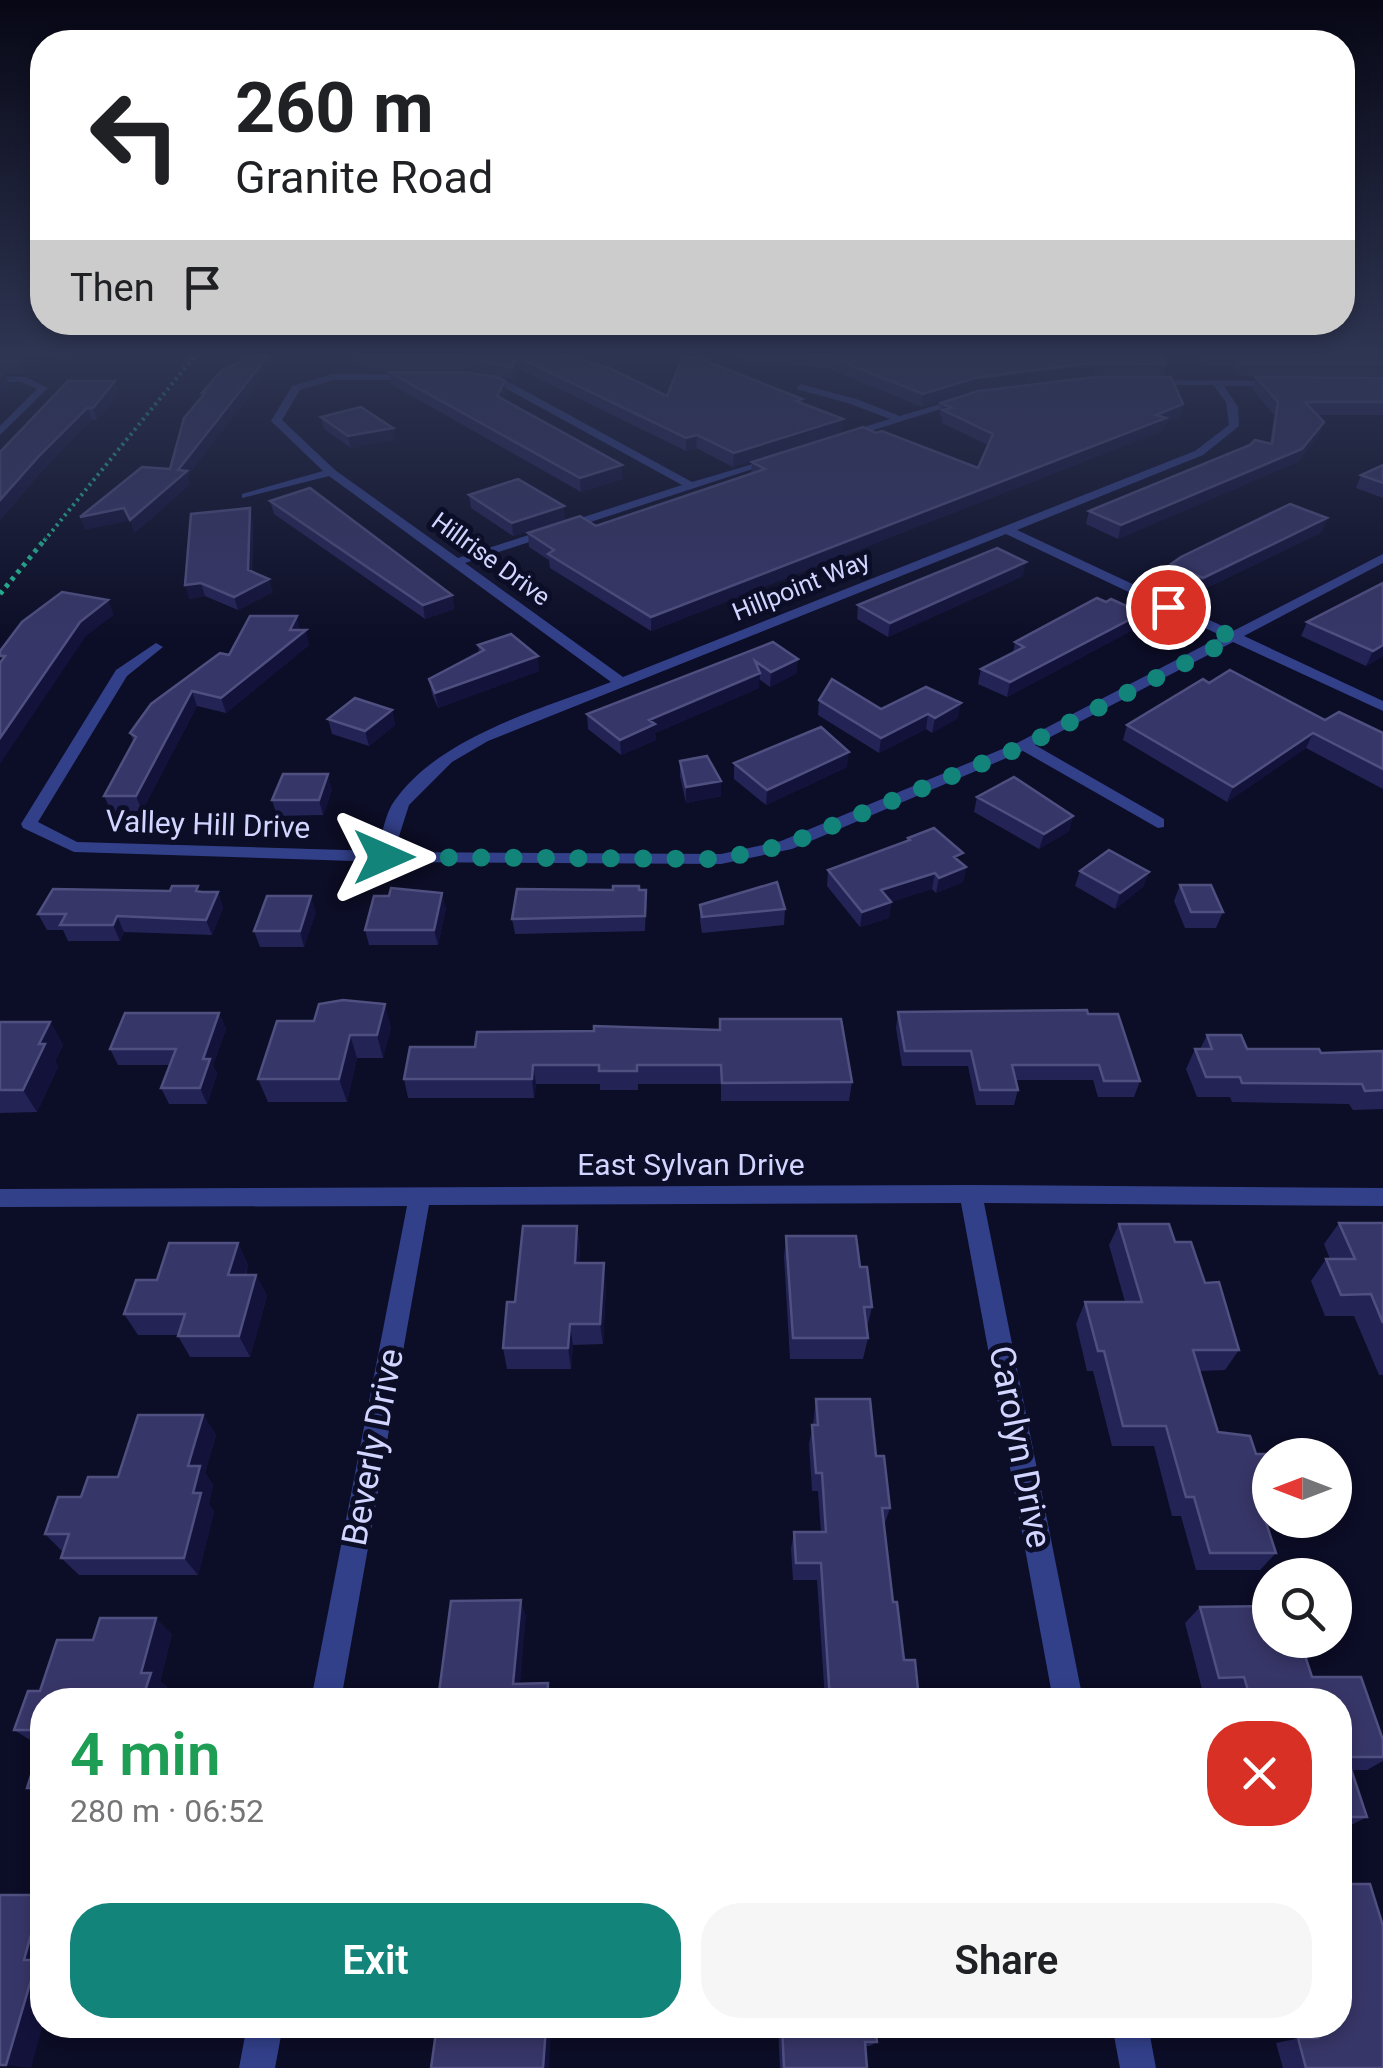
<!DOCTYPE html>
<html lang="en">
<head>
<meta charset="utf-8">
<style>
  :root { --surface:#fff; --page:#f6f6f6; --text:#202124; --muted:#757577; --accent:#12847a }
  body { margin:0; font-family:Roboto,sans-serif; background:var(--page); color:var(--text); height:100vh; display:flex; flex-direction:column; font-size:38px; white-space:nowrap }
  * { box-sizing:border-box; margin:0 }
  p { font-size:32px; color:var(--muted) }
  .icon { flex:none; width:55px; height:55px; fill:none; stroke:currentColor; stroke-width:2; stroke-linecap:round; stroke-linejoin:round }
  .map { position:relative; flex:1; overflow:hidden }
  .details { position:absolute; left:30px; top:1688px; width:1322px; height:350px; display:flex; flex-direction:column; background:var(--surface); border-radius:40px; box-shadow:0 5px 15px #0003 }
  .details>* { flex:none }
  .top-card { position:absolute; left:30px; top:30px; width:1325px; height:305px; border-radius:40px; box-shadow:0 5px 15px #0003; background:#fff; color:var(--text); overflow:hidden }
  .needle { width:65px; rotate:270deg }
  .controls { position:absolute; left:1252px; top:1438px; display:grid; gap:20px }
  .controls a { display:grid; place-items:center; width:100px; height:100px; border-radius:50%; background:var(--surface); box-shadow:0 5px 15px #0003; font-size:50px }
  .pin { position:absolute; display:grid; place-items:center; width:85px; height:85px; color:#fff; margin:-42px; border:5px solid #fff; border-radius:50%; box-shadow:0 2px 10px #0007 }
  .me { position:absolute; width:110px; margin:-55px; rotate:90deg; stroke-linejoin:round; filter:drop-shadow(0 0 8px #0008) }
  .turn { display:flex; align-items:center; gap:35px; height:210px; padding:0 40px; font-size:45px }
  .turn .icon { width:130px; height:130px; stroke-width:2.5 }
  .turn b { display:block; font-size:70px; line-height:85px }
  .then { display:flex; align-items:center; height:95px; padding:0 40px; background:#0003; gap:20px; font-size:38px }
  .round { display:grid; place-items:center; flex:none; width:105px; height:105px; border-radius:40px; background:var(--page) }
  .summary { display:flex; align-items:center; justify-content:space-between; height:170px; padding:0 40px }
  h1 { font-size:60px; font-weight:600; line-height:75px; color:#1e9e55 }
  .action { display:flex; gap:20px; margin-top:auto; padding:20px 40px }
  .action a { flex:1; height:115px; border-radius:40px; background:var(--accent); color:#fff; font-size:40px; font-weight:600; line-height:115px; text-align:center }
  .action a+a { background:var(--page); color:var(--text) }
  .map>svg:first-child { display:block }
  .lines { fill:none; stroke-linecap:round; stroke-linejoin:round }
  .path-far1 { stroke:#22c39a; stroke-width:4; stroke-dasharray:2.5 4; stroke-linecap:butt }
  .path { stroke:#22c39a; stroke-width:5; stroke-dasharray:4 5; stroke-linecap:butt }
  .street { fill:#32408a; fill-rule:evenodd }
  .wall { fill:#242356 }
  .shaded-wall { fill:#13123b }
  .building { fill:#373668; stroke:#4f4f80; stroke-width:2.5 }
  .route { stroke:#12847a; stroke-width:18; stroke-dasharray:0 32.4 }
  .labels { text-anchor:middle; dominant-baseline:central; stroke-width:10; stroke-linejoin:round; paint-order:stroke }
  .far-street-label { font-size:25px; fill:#d2d5ff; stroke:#0c0d26 }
  .street-label { font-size:30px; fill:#d2d5ff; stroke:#0c0d26 }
  .near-street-label { font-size:35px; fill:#d2d5ff; stroke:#0c0d26 }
</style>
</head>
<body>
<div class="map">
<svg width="1383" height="2068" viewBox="0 0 1383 2068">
  <rect width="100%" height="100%" fill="#0c0d26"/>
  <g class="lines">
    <path class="path-far1" d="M44 541 198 352"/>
    <path class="path" d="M0 594 46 538"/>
    <path class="street" d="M332 374H416L421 377 416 380H333L300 390 282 420 335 470 458 558 682 485 500 385 477 381V377L507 381 692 482 780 456V460L465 563 623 677 1195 451 1229 425 1226 402 1213 385H1150L1146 380 1285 381 1281 386H1224L1238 407 1239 426 1203 455 1017 530 1233 631 1383 554V563L1244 636 1383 701V711L1233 642 1035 745 1164 819V827L1158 828 1023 751 792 849 721 864 384 862 74 852 23 828 21 824 116 670 156 643 163 647 127 676 38 822 77 842 377 851C382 836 385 813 395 800 442 735 540 710 611 682L329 476 242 498V494L323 471 271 421 292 386ZM1006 534 1222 636 1019 742 781 841 721 854 394 852 409 805 452 762 488 741Z
      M0 376 26 377 48 388 0 435V426L37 389 21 382H0Z
      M800 384 856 399 900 416 967 396 972 399 842 440 837 437 838 435 890 419 848 403 796 389Z
      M971 1185 1383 1188V1206L984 1203 1083 1700H1053L961 1203 429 1205 341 1700H311L407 1206 0 1207V1189Z
      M247 2025H283L275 2068H239Z
      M1112 2025H1148L1156 2068H1120Z"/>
  </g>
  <path class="wall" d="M0 352H46L23 373H2L10 386 0 395Z
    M553 352 667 396 802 399 801 403 842 432 733 467 696 448 686 451 519 369 513 380 467 370H367L359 365 357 354Z
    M724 352H1161L1166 364 1163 376 1092 375 974 390 922 407 826 368 745 361Z
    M1198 352H1383V376H1241L1232 365H1209Z
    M389 372 506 393 503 399 623 479 581 492 391 384Z
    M1256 377 1383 378V415H1317L1319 435 1298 462 1118 539 1086 524 1089 511 1270 443 1274 415 1252 389Z
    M115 381 119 394 97 420H92L44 469 0 520V452Z
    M941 403 1180 417 1165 423 1162 431 651 631 550 568 549 560 529 547 528 533 596 526 751 473 752 462 978 468 988 445 942 423V417L940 415Z
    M321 417 393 428 395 440 351 448 324 429Z
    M1383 465V498L1356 488 1361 475Z
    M469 495 565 520 513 536 471 508Z
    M270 501 452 595 454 609 425 619 274 514Z
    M1327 518 1322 532 1198 592 1167 578 1171 564Z
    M253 521 252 572 273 592 238 610 205 596 189 599Z
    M1023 576 888 637 857 619 858 605Z
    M1383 583V656L1366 666 1301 636 1307 622Z
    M1138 627 1007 697 978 684 981 669 1013 653 1015 642Z
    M300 630 309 645 226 713 197 706 142 811H111L104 796 134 743 130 733 229 655Z
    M773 642 797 673 770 687 759 679V688L655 733 656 740 621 755 588 729 587 714Z
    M478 645 539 671 438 708 432 694 429 679 479 653Z
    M1209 683 1325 720 1383 733V789L1306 748 1227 802 1123 740 1127 725Z
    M819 700 881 709 958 718 932 733 926 729 879 753 818 715Z
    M392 710 395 725 369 746 332 734 328 719Z
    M680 761 721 796 686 803 680 776Z
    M734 763 847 767 766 805 734 779Z
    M332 790 323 815 277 816 272 800Z
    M977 797 1073 816 1069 831 1039 849 974 812Z
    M908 838 961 862 966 867 963 882 936 893 932 889 891 902 889 918 860 927 827 886 828 870 907 841Z
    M1080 871 1149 872 1143 887 1115 909 1075 886Z
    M1180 885 1223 912 1216 928H1185L1174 901Z
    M639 890 646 906 645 931 515 934 512 919Z
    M200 892H218L223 908 212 935 124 932 120 941H68L63 930H47L38 914Z
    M389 896 446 908 438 945H369L365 930Z
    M700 905 785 909 784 925 702 933 700 920Z
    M316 912 304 947H260L254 931Z
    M898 1012 1088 1014 1140 1081 1134 1097H1098L1093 1080H1016L1018 1090 1014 1105H976L968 1066H902L896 1028Z
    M219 1013 226 1029 213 1065 217 1074 207 1104H169L161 1088 170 1065H118L110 1049Z
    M314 1021 391 1027 383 1058H357L347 1102H268L258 1079Z
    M0 1022H50L63 1045 55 1061 58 1067 37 1112 0 1113Z
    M477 1032 852 1082 849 1101H721V1084H638V1090H600V1084H536L534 1098H408L404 1079 475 1047Z
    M1207 1035 1247 1049 1321 1053 1383 1051V1109L1353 1110 1349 1104 1232 1102 1230 1097H1197L1186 1069 1195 1049H1200Z
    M1339 1223H1383V1375H1379L1354 1316H1325L1311 1281 1326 1259H1330L1324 1244Z
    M1119 1224 1175 1242 1205 1283 1239 1350 1225 1370 1199 1371 1218 1432 1256 1454 1270 1455V1513H1263L1276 1553 1260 1570H1196L1181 1516H1172L1154 1446H1112L1093 1371H1087L1076 1324 1085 1302H1125L1109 1245Z
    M577 1226 580 1248 579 1263 606 1285 603 1344 573 1345 571 1369H507L503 1348 515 1302Z
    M786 1236 860 1267 872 1307 867 1328 868 1338 863 1359H790L784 1257Z
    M238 1243 248 1265 246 1275H256L267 1296 250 1357H190L178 1336V1335H138L124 1314 157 1280Z
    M816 1399 876 1456 890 1508 884 1526 893 1602 904 1660 919 1700H825L817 1580H793L791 1549 794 1532H821L818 1491H812L809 1444 813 1425Z
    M203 1415 216 1435 205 1473 213 1485 209 1504 214 1512 198 1575H79L61 1558 63 1552 45 1534 81 1497 118 1477Z
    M1270 1606V1640H1300L1312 1677H1361L1383 1740V1761L1367 1770H1351L1367 1817 1345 1828H1340V1700H1230L1228 1692 1203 1693 1185 1623 1200 1607Z
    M172 1634 160 1681 167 1687 163 1700H42V1797L27 1788 41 1743H35L14 1730 40 1691 93 1640Z
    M778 2025H875L877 2042 870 2046H866L867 2068H780Z
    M1291 2025H1340L1383 2068H1283L1276 2043 1295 2039Z"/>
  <path class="shaded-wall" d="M29 352H46L23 373 19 361Z
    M271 352H274L276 361 188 476 191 484 134 534 130 520 178 470Z
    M518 357 519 369 513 380 512 368Z
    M1094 363 1092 375 974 390 922 407 923 394 975 378Z
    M5 374 10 386 0 395V379Z
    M115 381 119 394 97 420 93 408Z
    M505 381 506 393 498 408 497 396Z
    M1183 404 1180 417 1165 423 1162 431 651 631V617Z
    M87 408 92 420 44 469 0 520V500L39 456Z
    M843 419 842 432 733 467 734 453Z
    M1324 422 1319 435 1298 462 1118 539 1121 525Z
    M393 428 395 440 351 448 348 436Z
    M697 435 696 448 686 451V438Z
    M622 465 623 479 581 492 580 478Z
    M564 506 565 520 513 536 512 523Z
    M124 508 129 521 85 530 80 517Z
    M250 508 253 521 251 583 248 570Z
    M1327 518 1322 532 1198 592 1203 578Z
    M1026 562 1023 576 888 637 890 623Z
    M269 579 273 592 238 610 234 597Z
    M201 583 205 596 189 599 185 585Z
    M452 595 454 609 425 619 423 605Z
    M108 600 114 615 86 636 0 764V738L80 622Z
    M1142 613 1138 627 1007 697 1010 682Z
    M297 616 300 631 306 630 309 645 226 713 221 698 290 630Z
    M1383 645V656L1366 666 1373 651Z
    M538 656 539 671 438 708 435 693Z
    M798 659 797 673 770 687 771 672Z
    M760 673 759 688 655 733 656 740 621 755 620 740 649 720Z
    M192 691 197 706 142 811 136 796Z
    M961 703 958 718 932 733 935 718Z
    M392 710 395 725 369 746 365 731Z
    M928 714 926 729 879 753 881 738Z
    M1313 733 1306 748 1227 802 1233 787Z
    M849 752 847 767 766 805 767 790Z
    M328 774 332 790 323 815 319 800Z
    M721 781V796L686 803V787Z
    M1073 816 1069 831 1039 849 1044 834Z
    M966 867 963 882 936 893 939 878Z
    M1149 872 1143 887 1115 909 1120 893Z
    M935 873 932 889 879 906 881 890Z
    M218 892 223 908 212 935 206 920Z
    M442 893 446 908 438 945 434 930Z
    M311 896 316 912 304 947 300 931Z
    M891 902 889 918 860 927 862 912Z
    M117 916 124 932 120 941 113 925Z
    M385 1004 391 1027 383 1058 377 1035Z
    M219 1013 226 1029 213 1065 217 1074 207 1104 200 1088 203 1059Z
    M50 1022 63 1045 55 1061 58 1067 37 1112 23 1090 39 1044Z
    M350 1035 357 1058 347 1102 339 1079Z
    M533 1065 536 1084 534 1098 532 1079Z
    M577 1226 580 1248 577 1285 575 1263Z
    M238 1243 248 1265 239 1296 228 1275Z
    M604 1263 606 1285 603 1344 600 1324Z
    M256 1275 267 1296 250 1357 239 1336Z
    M570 1324 573 1345 571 1369 568 1348Z
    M203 1415 216 1435 205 1473 213 1485 209 1504 214 1512 198 1575 184 1558 193 1493 188 1466Z
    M521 1600 526 1616 519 1699 513 1684Z
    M156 1618 172 1634 160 1681 167 1687 163 1700H142L141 1673Z
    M548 1683 553 1698 552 1700H547Z
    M42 1897 43 2025 31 2068 6 2065 24 1960Z
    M546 2027 551 2031 549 2068H543Z"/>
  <path class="building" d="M0 352H29L19 361H0Z
    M267 352H271L178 470 187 471 130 520 124 508 80 517 142 467 170 469 184 418 205 393H202L222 370Z
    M358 352H553L609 368 667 396 682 359 694 356 802 399 796 401 843 419 734 453 697 435 686 438 518 357 512 368 465 358H365L357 354Z
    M770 352H1161L1166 364 1094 363 975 378 923 394 827 356Z
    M1210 352H1383V364H1244L1235 354H1212Z
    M389 372H464L497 377 505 381 497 396 622 465 580 478Z
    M1095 377H1171L1183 404 1156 415 1166 418 651 617 548 554 554 550 528 533 580 516 596 526 765 469 752 462 863 427 876 433 882 431 978 468 993 434 943 410 952 408 941 403 978 391Z
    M1256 377 1383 378V402H1305L1324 422 1302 449 1121 525 1089 511 1250 445 1255 440 1272 444 1278 402Z
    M68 381H115L93 408H87L39 456 0 500V452Z
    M361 407 393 428 348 436 321 417Z
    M1383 465V483L1361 475Z
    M518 479 564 506 512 523 469 495Z
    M310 488 452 595 423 605 270 501Z
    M1290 504 1327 518 1203 578 1171 564 1181 557Z
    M250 508 248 570 269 579 234 597 201 583 185 585 191 514Z
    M997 548 1026 562 890 623 858 605Z
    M1383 583V645L1373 651 1307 622Z
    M62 592 108 600 80 622 0 738V663L5 656H0V651L22 622Z
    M1097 598 1106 602 1111 599 1142 613 1010 682 981 669 1024 647 1015 642Z
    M250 616H297L290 630H306L221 698 192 691 136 796H104L136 737 130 733 151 704 220 653 229 655Z
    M511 634 538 656 435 693 429 679 484 650 478 645Z
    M773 642 798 659 771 672 755 661 760 673 649 720 655 724 620 740 587 714Z
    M1230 670 1325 720 1339 712 1383 733V769L1313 733 1233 787 1127 725 1203 679 1209 683Z
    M832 679 881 709 926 687 961 703 935 718 928 714 881 738 819 700Z
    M355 698 392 710 365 731 328 719Z
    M821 727 849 752 767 790 734 763Z
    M707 756 721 781 686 787 680 761Z
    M283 774H328L319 800H272Z
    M1014 777 1073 816 1044 834 977 797Z
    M934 828 963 853 954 857 966 867 939 878 935 873 881 890 891 902 862 912 828 870 910 840 908 838Z
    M1109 850 1149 872 1120 893 1080 871Z
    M777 882 785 909 702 917 700 905Z
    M1180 885H1211L1223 912H1191Z
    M172 886H198L196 891 202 892H218L206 920 117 916 113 925H60L66 914H38L53 889 170 891Z
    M613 886H639V890H646L645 916 512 919 517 889 613 890Z
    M391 888 442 893 434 930H365L374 896H389Z
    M267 896H311L300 931H254Z
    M343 1000 385 1004 377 1035H350L339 1079H258L277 1021H314L319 1004Z
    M1087 1010 1088 1014H1118L1140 1081H1104L1099 1065H1012L1018 1090H980L971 1051H905L898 1012Z
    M125 1013H219L203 1059H210L200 1088H161L176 1049H110Z
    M720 1019H841L852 1082 722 1083 721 1065H637V1071H599V1065H533L532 1079H404L410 1047H475L477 1032 594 1031V1026L720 1030Z
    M0 1022H50L39 1044H45L23 1090H0Z
    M1207 1035H1241L1247 1049H1319L1321 1053 1383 1051V1090L1365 1091 1362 1084 1242 1083 1240 1077H1206L1195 1049H1212Z
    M1339 1223H1383V1323L1371 1294 1341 1295 1326 1259H1355Z
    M1119 1224H1169L1175 1242H1191L1205 1283 1219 1282 1239 1350H1193L1218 1432 1250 1436 1256 1454H1279V1455H1270V1495H1257L1276 1553H1210L1194 1497H1186L1166 1426H1123L1104 1351H1098L1085 1302H1142Z
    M523 1226H577L575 1263H604L600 1324H570L568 1348H503L507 1302H515Z
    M786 1236H856L860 1267H867L872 1307H864L868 1338H793Z
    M169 1243H238L228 1275H256L239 1336H178L185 1314H124L136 1280H157Z
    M816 1399H870L876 1456H884L890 1508H882L893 1602H897L904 1660H915L919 1700H830L821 1563H796L794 1532H826L822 1473H816L812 1425H818Z
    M138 1415H203L188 1466H200L193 1493H201L184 1558H61L69 1534H45L58 1497H81L88 1477H118Z
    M521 1600 513 1684 548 1683 547 1700H438L451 1601Z
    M1270 1606V1640H1300L1312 1677H1361L1383 1740V1757H1347L1367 1817H1340V1700H1251L1244 1677 1219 1678 1200 1607Z
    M100 1618H156L141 1673H151L142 1700H42V1730H14L28 1691H40L57 1640H93Z
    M42 1740V1788H27Z
    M1340 1884H1370L1383 1926V2068H1306L1298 2038H1318L1314 2025H1340Z
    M0 1895H42L24 1960H37L6 2065H0Z
    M437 2025H524V2027H546L543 2068H431Z
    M782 2025H875L877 2042H865L867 2068H784Z"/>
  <linearGradient id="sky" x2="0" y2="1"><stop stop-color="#070715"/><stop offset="0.55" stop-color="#2e3552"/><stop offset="1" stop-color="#2e3552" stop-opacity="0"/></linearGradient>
  <rect width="1383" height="641" fill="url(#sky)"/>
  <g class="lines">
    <path class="route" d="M384 857 720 859 786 845 1024 746 1234 638 1168 607"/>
  </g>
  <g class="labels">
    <g class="far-street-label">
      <text transform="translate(491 559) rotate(36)">Hillrise Drive</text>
      <text transform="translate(801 586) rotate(-22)">Hillpoint Way</text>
    </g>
    <g class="street-label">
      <text transform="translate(208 824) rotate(2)">Valley Hill Drive</text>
      <text x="691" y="1164">East Sylvan Drive</text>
    </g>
    <g class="near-street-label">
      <text transform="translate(373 1447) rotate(-79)">Beverly Drive</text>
      <text transform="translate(1020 1447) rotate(79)">Carolyn Drive</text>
    </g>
  </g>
</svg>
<div class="controls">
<a><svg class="needle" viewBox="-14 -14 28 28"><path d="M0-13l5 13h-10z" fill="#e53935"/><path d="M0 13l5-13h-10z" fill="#757577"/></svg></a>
<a><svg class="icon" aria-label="search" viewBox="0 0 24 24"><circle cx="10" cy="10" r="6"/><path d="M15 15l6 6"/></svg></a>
</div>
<div class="pin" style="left:1168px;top:607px;background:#d93025"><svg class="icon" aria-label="arrive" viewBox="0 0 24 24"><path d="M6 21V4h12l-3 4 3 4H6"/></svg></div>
<svg class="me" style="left:384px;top:857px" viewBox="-20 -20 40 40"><path d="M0-17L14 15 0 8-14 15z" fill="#12847a" stroke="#fff" stroke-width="4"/></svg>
<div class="top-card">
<div class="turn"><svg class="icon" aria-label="left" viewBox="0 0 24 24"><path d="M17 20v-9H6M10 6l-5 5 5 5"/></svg><div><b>260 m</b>Granite Road</div></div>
<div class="then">Then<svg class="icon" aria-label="arrive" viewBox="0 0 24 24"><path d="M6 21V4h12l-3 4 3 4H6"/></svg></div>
</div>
<section class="details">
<div class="summary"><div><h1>4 min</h1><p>280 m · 06:52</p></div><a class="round" style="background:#d93025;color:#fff"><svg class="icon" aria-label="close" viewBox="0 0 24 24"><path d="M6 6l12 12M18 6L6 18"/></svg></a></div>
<div class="action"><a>Exit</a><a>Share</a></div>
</section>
</div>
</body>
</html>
